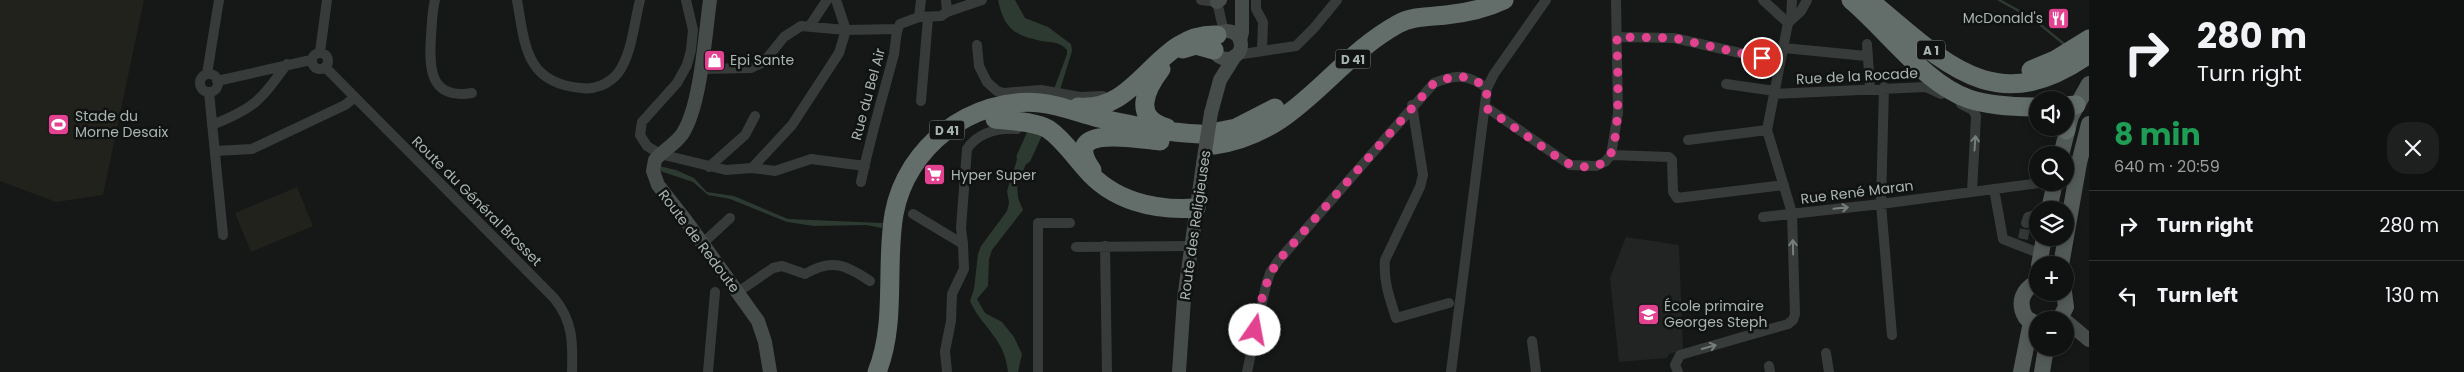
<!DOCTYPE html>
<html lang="en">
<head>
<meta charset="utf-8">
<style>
  :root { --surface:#101111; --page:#1e1f1f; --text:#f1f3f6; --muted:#9c9d9f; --line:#303131 }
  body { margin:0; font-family:Poppins,sans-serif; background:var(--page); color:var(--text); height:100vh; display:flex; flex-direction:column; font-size:19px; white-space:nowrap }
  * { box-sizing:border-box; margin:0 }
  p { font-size:16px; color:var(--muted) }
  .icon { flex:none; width:28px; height:28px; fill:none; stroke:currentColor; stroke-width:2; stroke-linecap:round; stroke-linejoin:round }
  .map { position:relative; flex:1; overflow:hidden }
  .sheet { display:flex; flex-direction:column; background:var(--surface); width:375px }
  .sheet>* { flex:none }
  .top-card { background:#101111; color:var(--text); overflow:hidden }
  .fabs { position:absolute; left:2029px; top:91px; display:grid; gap:10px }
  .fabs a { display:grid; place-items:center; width:45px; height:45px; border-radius:50%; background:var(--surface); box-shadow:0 2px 8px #0003,0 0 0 1px var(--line); font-size:25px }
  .pin { position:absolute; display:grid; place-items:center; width:42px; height:42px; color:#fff; margin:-21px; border:2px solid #fff; border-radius:50%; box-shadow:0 1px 5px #0007 }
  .me { position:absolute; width:55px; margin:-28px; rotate:12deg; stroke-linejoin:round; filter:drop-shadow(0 0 4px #0008) }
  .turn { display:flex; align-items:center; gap:18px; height:105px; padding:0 25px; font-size:22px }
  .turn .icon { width:65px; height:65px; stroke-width:2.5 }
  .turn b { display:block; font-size:35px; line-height:42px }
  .round { display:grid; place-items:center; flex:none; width:52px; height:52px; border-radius:20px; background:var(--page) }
  .head { display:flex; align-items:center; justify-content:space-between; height:85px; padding:0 25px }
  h1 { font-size:30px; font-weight:700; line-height:38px; color:#1e9e55 }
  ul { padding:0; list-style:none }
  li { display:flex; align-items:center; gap:15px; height:70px; padding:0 25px; border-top:1px solid var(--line) }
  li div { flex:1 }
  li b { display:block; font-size:19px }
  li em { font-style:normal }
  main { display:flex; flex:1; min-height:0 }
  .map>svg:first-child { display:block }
  .built { fill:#222424 }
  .green { fill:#22221c }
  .water { fill:#2d3a31 }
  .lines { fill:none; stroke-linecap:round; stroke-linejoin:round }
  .stream { stroke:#2d3a31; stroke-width:2.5 }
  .river { stroke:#2d3a31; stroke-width:15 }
  .street-tunnel { stroke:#333736; stroke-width:10; stroke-dasharray:10 5; stroke-linecap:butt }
  .street { stroke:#373c3a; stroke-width:10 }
  .secondary { stroke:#454c49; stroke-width:14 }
  .primary { stroke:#535b58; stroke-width:16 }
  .highway { stroke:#636d69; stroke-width:19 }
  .secondary-bridge { stroke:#454c49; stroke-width:14 }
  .oneway { stroke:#767f7b }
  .route { stroke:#e34291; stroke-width:9; stroke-dasharray:0 16.2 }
  .labels { text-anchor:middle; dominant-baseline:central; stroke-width:5; stroke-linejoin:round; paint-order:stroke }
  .shield { fill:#111212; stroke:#7b8581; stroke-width:1 }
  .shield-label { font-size:12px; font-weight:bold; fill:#a9b6b0 }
  .poi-label { font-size:14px; fill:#a9b6b0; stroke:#111212; text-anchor:start }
  .street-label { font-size:14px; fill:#a9b6b0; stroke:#111212 }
</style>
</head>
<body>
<main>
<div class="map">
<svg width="2089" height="372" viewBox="0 0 2089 372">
  <rect width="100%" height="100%" fill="#161717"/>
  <path class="built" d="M1626 237 1679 245 1683 350 1669 354 1667 358 1619 362 1610 278Z"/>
  <path class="green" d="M0 0H144L103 195 56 202 0 181Z
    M297 187 313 226 251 252 235 213Z"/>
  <path class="water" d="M998 0H1015L1025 18 1048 27 1071 44 1072 51 1060 90 1054 89 1067 54V50C1059 41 1052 43 1041 41 1013 35 1004 28 998 0Z
    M1028 139 1037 140 1017 184 1018 198 1023 210 992 250 989 259 988 286 977 299 985 313 1002 322 1014 337 1022 354 1018 372H1008C1005 338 982 328 970 301L974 289 978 254 981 246 1007 211 1009 203 1007 191 1022 144Z
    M655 165 676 170 694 178 707 192 734 196 788 219 883 223 882 228 866 225 814 226 787 222 730 199 708 195 693 182 654 169Z"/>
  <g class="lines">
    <path class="stream" d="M1999 0 2032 18 2064 44"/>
    <path class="river" d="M1024 157 1034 135"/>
    <path class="street-tunnel" d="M2023 239 2026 223"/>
    <path class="street" d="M435 0C432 11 432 24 431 36 429 67 429 100 472 93
      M517 0C525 45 525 83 581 88 595 90 609 84 618 73 632 54 634 23 640 0
      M686 0 693 30 691 50 687 65 677 83 642 122 640 135 647 146 660 154 726 170 752 168 775 171 811 159 865 166
      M1201 0 1217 2 1224 32
      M1256 0V9L1263 22 1262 51
      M1763 0 1788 23
      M947 12 982 0
      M919 17 921 0
      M1791 20 1792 0
      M809 27 827 0
      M1617 37 1674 38 1780 62
      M1867 44 1870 88
      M977 45 979 66 987 82 997 91 1004 93 1041 90 1080 97 1103 96
      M1784 48 1866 56
      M320 52 327 0
      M312 61a8 8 0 1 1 16 0a8 8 0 1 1-16 0Z
      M1236 55 1296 46 1314 28 1337 0
      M325 67 554 298C573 321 573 343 572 372
      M700 69 751 68 764 62 784 37 801 26 846 30 897 29
      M207 74 219 0
      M200 83a9 9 0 1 1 18 0a9 9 0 1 1-18 0Z
      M217 81 311 60
      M1726 84 1775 91
      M1884 87 1881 204 1892 335
      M209 92 223 235
      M1774 94 1926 87 1941 94
      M921 101 928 18
      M1961 104 1973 110 1976 116 1972 192
      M1412 105 1423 175 1420 187 1385 260C1383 281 1390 299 1396 318L1449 303
      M1486 107 1570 165 1596 166 1605 162 1611 155 1618 113 1616 0
      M212 125C255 108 260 101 287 64
      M1688 140 1767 130
      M215 151 252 149 345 105 354 98
      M1611 155 1669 157 1672 160 1673 192 1677 198 1784 185
      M709 167 745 135 755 116
      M752 168 792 125 839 53 846 30 836 0
      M861 182C870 138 883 96 894 54 896 43 895 33 900 24L919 17 941 16 947 12 946 0
      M1994 189 2003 239 2041 254
      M913 214 963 244 964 269 952 294 951 321 945 351 947 372
      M1763 217 1881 204 2047 182
      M2026 223 2028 217 2038 214
      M703 243 730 218
      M963 244 961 228 967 149C978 133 997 128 1017 129
      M1105 246 1107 372
      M1076 247 1192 246
      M738 292 773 268 782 266 805 274C832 258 846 265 870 281
      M1532 341 1536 372
      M1826 353 1829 372
      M1769 366 1770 372
      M708 372 715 292
      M1038 372V223H1070
      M1247 372 1266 285 1270 273 1278 261 1434 83C1457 74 1467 74 1487 88
      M1451 372 1487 88 1494 74 1546 0
      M1678 372 1675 365 1680 355 1788 324 1793 320 1795 314 1792 213 1767 130 1788 23 1801 11 1807 0"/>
    <path class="secondary" d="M710 0C705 35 701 104 683 133 676 144 663 150 655 160L653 171 658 185 687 222 758 321 765 342 770 372
      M1217 2 1220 0
      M1213 45a14 14 0 1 1 28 0a14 14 0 1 1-28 0Z
      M1240 41 1242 32V0
      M1211 113 1220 80 1235 56
      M2065 320 2089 340
      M1179 372 1184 299 1203 164"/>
    <path class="primary" d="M2061 155 2071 116 2089 84
      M2049 210 2055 182
      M2039 265 2044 238
      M2061 265 2079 163 2089 124
      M2038 282C2022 289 2017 303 2026 318L2038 325
      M2059 320 2066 307 2064 292
      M2021 372 2031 322
      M2042 372 2046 348"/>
    <path class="highway" d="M1851 0C1887 30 1925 84 1969 99 1991 106 2014 107 2038 107
      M1869 0C1942 60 1994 122 2089 54
      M1183 49 1196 45 1214 50
      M1161 69C1145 90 1132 118 1167 128
      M2031 70 2055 60 2089 39
      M2065 106 2076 105
      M1078 107C1140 113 1156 32 1217 35
      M995 119C1011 121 1034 121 1048 129 1063 139 1073 155 1085 168 1112 201 1155 211 1196 208
      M2065 122 2066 130
      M1216 132 1236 128 1275 108
      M1214 145C1299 133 1329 62 1398 24 1412 16 1430 17 1446 15 1466 13 1485 9 1504 0
      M1092 170C1058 123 1139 139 1160 141
      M877 372C897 323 885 265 894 214 906 147 972 96 1040 103 1060 105 1079 113 1099 118 1131 125 1166 133 1200 134"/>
    <path class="secondary-bridge" d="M1203 164 1211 113"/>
  </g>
  <defs><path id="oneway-shaft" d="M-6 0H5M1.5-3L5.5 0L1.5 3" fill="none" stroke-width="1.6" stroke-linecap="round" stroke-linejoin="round" transform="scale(1.25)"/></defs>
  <g class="oneway">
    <use href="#oneway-shaft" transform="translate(1975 143) rotate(-86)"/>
    <use href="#oneway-shaft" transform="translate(1841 208) rotate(-6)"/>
    <use href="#oneway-shaft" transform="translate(1793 247) rotate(-91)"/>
    <use href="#oneway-shaft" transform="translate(1709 347) rotate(-16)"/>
  </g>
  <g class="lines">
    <path class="route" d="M1255 330C1260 306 1264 282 1278 261L1434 83C1457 74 1467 74 1487 88L1486 108 1563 161C1576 168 1599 171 1609 157 1622 137 1617 63 1617 37L1674 38 1762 58"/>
  </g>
  <defs>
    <symbol id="restaurant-square" viewBox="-11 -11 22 22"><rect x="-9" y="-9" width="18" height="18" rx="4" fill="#e34291" stroke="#111212"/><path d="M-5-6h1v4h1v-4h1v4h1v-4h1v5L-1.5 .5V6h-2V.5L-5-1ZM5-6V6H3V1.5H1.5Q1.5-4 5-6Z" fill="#fff"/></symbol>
    <symbol id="shop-square" viewBox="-11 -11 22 22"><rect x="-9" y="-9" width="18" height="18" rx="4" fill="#e34291" stroke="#111212"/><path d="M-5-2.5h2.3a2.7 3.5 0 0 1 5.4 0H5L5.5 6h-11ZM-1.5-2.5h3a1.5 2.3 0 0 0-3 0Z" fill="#fff"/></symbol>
    <symbol id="stadium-square" viewBox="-11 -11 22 22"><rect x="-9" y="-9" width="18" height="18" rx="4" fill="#e34291" stroke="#111212"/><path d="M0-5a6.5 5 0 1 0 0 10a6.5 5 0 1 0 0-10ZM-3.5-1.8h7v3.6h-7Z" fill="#fff"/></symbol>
    <symbol id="supermarket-square" viewBox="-11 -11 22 22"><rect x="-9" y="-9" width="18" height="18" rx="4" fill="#e34291" stroke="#111212"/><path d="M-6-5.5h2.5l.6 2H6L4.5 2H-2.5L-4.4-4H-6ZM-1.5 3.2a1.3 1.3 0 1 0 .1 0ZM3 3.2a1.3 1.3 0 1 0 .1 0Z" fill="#fff"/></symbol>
    <symbol id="school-square" viewBox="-11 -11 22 22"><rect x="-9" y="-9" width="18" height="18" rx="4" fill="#e34291" stroke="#111212"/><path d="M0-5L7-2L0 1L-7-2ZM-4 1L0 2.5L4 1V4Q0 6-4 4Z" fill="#fff"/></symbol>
  </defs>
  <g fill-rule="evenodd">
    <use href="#restaurant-square" x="2046" y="6" width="25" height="25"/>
    <use href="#shop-square" x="702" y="48" width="25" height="25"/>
    <use href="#stadium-square" x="46" y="112" width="25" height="25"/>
    <use href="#supermarket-square" x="922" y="162" width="25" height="25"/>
    <use href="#school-square" x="1636" y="302" width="25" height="25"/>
  </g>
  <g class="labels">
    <g class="shield">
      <rect x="1917" y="40.5" width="28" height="19" rx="4"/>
      <rect x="1335.5" y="49.5" width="35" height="19" rx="4"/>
      <rect x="929.5" y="120.5" width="35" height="19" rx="4"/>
    </g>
    <g class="shield-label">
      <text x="1931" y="50">A 1</text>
      <text x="1353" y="59">D 41</text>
      <text x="947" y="130">D 41</text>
    </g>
    <g class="poi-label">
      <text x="2043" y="18" text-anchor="end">McDonald's</text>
      <text x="730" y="60">Epi Sante</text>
      <text x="75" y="116">Stade du<tspan x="75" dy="16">Morne Desaix</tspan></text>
      <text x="951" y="175">Hyper Super</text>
      <text x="1664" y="306">École primaire<tspan x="1664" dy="16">Georges Steph</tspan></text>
    </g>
    <g class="street-label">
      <text transform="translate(1857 76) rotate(-3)">Rue de la Rocade</text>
      <text transform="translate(868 94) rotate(-75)">Rue du Bel Air</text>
      <text transform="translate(1857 192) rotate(-7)">Rue René Maran</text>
      <text transform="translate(477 201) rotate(45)">Route du Général Brosset</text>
      <text transform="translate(1195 225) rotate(-82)">Route des Religieuses</text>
      <text transform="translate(699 241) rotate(53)">Route de Redoute</text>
    </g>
  </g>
</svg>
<div class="fabs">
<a><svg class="icon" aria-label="sound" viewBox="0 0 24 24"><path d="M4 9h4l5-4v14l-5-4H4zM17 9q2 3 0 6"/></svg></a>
<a><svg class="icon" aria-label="search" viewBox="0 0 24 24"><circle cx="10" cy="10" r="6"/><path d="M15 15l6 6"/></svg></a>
<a><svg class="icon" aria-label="layers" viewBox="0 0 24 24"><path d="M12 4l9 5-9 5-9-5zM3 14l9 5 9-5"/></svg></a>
<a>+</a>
<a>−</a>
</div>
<div class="pin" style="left:1762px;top:58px;background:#d93025"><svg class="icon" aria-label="arrive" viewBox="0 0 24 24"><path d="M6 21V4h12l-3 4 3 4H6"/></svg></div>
<svg class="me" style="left:1255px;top:330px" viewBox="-20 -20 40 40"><circle r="19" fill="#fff"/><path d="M0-13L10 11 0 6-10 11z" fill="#e34291"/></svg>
</div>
<section class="sheet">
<div class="top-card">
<div class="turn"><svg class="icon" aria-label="right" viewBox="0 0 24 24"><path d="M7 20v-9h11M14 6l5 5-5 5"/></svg><div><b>280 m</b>Turn right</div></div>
</div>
<div class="head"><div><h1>8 min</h1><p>640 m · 20:59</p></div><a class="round"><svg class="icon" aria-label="close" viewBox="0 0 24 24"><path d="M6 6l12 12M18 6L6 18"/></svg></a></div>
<ul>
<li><svg class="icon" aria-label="right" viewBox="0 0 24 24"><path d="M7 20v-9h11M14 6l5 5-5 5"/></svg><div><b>Turn right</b></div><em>280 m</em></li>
<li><svg class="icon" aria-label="left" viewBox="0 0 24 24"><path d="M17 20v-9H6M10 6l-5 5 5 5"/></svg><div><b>Turn left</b></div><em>130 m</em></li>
</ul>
</section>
</main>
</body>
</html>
